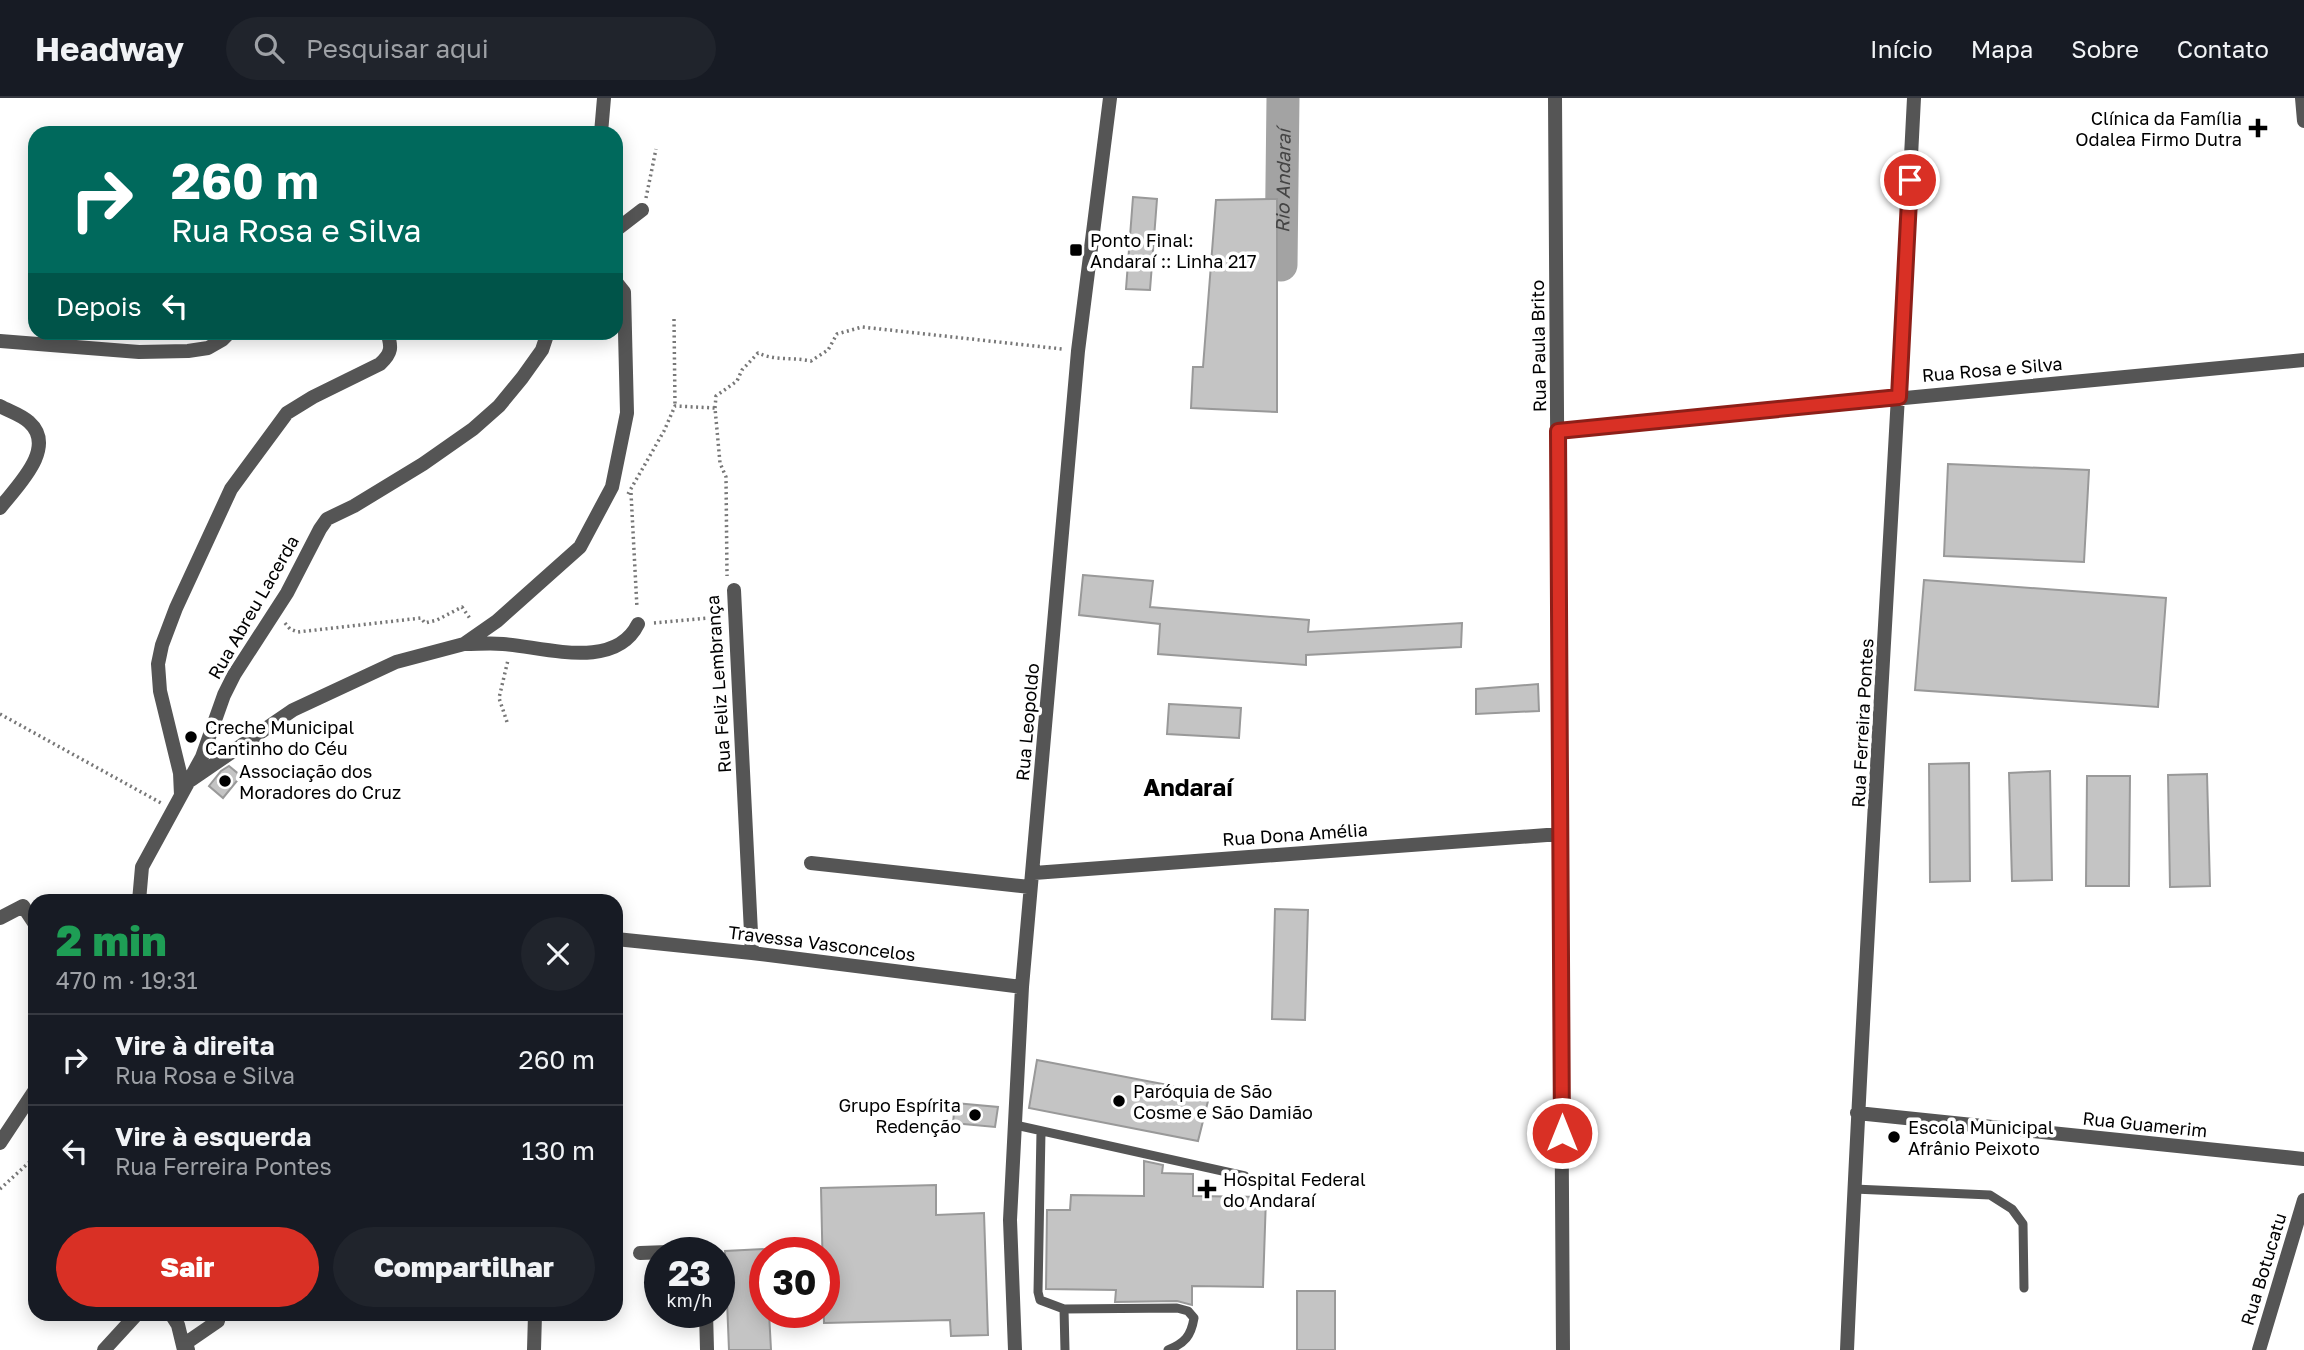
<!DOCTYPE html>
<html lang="pt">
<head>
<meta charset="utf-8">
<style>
  :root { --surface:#171b24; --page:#20242c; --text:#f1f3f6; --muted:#9ea1a6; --line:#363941; --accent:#d93025 }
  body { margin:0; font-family:"Golos Text",sans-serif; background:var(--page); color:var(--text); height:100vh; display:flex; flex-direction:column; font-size:26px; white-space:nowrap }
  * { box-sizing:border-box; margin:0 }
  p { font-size:23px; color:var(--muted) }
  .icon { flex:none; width:38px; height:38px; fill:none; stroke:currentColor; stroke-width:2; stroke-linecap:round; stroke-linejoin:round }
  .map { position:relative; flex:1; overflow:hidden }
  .side { position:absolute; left:28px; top:796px; width:595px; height:427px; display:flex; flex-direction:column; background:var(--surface); border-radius:21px; box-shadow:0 4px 18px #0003 }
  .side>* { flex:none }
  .top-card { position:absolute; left:28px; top:28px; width:595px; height:214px; border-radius:21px; box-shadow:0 4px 18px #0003; background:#00695c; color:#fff; overflow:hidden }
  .speed { position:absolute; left:644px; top:1139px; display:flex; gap:14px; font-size:35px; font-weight:700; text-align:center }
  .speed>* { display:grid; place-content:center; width:91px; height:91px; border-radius:50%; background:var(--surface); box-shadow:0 4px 18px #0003; line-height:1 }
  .speed small { font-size:18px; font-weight:400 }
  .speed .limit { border:10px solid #d22; background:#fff; color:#111 }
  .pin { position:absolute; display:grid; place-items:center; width:60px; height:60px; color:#fff; margin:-30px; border:4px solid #fff; border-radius:50%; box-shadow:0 2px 7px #0007 }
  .me { position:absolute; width:77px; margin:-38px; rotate:0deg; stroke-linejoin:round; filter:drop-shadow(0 0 5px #0008) }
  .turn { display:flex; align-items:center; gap:24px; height:147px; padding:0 28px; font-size:32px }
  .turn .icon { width:91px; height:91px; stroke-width:2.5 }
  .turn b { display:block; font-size:49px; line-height:60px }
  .then { display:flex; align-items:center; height:66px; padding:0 28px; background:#0003; gap:14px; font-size:26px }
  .round { display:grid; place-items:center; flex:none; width:74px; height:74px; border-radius:37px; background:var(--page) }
  .head { display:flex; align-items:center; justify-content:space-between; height:119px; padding:0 28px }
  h1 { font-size:42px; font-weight:800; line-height:52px; color:#1e9e55 }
  .action { display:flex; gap:14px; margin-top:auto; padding:14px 28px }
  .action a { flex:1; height:80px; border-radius:42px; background:var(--accent); color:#fff; font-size:28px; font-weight:800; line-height:80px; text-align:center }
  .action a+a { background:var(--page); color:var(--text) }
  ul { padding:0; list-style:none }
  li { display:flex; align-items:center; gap:21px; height:91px; padding:0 28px; border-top:2px solid var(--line) }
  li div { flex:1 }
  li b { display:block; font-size:26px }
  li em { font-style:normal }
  header { display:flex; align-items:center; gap:42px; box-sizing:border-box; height:98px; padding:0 35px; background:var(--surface); border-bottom:2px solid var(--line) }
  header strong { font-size:33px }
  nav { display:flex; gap:38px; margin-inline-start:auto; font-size:24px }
  .search { width:490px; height:63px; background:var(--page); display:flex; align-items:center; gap:18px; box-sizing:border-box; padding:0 24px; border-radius:38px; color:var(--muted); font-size:26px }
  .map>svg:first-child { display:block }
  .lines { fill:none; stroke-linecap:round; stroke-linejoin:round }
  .river { stroke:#a3a3a3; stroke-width:33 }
  .building { fill:#c4c4c4; stroke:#999; stroke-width:2 }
  .path { stroke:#777; stroke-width:3.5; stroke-dasharray:2 3.5; stroke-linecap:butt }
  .lane { stroke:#555; stroke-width:9 }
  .street { stroke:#555; stroke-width:14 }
  .route-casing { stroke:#8d1f18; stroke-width:18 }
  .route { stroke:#d93025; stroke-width:12 }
  .poi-dot { fill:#000; stroke:#fff; stroke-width:2.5 }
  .labels { text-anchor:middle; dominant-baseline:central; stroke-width:7; stroke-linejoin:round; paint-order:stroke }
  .poi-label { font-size:18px; fill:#000; stroke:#fff; text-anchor:start }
  .street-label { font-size:18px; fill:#000; stroke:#fff }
  .water-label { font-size:19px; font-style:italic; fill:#444; stroke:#fff }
  .district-label { font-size:24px; font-weight:bold; fill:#000; stroke:#fff }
</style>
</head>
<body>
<header>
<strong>Headway</strong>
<div class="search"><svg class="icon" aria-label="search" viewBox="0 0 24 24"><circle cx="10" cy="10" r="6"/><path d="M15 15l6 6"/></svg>Pesquisar aqui</div>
<nav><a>Início</a><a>Mapa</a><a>Sobre</a><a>Contato</a></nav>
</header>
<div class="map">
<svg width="2304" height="1252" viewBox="0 0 2304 1252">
  <rect width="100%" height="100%" fill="#fff"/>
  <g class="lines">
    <path class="river" id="s1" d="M1281 167 1283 0"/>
  </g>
  <path class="building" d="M1133 99 1157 101 1150 192 1126 191Z
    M1277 101V314L1191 310 1193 269H1203L1216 102Z
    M1948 366 2089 372 2084 464 1944 458Z
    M1083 477 1153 483 1150 509 1309 522 1308 534 1462 525 1461 549 1306 557V567L1158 556 1160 526 1079 517Z
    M1924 482 2166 500 2158 609 1915 592Z
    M1538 586 1539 613 1476 616V591Z
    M1169 606 1241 610 1239 640 1167 636Z
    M1969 665 1970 783 1930 784 1929 666Z
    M229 668 241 678 223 700 209 688 221 673Z
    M2050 673 2052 782 2012 783 2009 675Z
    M2207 676 2210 788 2170 789 2168 677Z
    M2087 678H2130L2129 788H2086Z
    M1275 811 1308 812 1305 922 1272 921Z
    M1037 962 1210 995 1198 1043 1029 1010Z
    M955 1005 998 1009 995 1029 953 1025Z
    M1144 1063 1163 1067 1162 1075 1193 1076V1098L1266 1099 1263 1189 1192 1188V1207L1177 1203 1115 1204 1116 1192 1046 1191 1047 1112H1070L1071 1097 1144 1098Z
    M936 1087V1117L984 1115 988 1237 951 1238 950 1222 824 1225 821 1090Z
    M765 1151V1214H769L771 1252H729L725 1153Z
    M1297 1193H1335V1252H1297Z"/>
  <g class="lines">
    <path class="path" d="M646 100 656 51
      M674 221 675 308
      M715 310 716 298 737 283 742 272 758 255C775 263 793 259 811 263L828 252 837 236 862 229 1062 251
      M631 395 637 510
      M628 396 664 333 675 308 715 310 720 365 726 379 727 478
      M285 525 290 531 298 534 421 520 425 525 437 522 462 509 471 522
      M654 525 719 519
      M0 616 161 705
      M507 624 499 600 508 562
      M0 1091 35 1059"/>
    <path class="lane" d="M1015 1027 1245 1078
      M1041 1033 1038 1194 1040 1202 1064 1211 1177 1210 1188 1213 1194 1220C1191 1238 1185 1245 1168 1252
      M1854 1091 1990 1097 2012 1111 2023 1126 2024 1190
      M1064 1211 1065 1252"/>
    <path class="street" d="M1555 0 1563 1252
      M2302 0 2304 23
      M601 35 604 0
      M616 132 642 112
      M0 243 139 254 188 253 208 250 222 242 230 234
      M0 308C9 313 22 317 29 324 58 350 16 389 0 410
      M1558 333 2304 262
      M734 492 752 855
      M465 546C478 546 491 545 503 546 544 549 615 573 638 526
      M191 682 293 612 396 564 464 546 497 523 580 449 612 389 627 315 624 194 616 184
      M181 697 180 675 160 593 158 566 162 547 176 510 231 391 287 315 313 299 380 266C392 255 392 249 387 234
      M811 765 1030 789
      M1034 775 1560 736
      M139 803 142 769 202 659 224 597 234 577 287 495 320 431 327 421 354 408 423 366 473 331 499 308 522 280 542 252 548 234
      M0 820 23 808 35 826
      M616 841 752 855 1022 889
      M1857 1015 2304 1061
      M0 1045 35 992
      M640 1155 696 1153 698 1155
      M706 1214 707 1252
      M171 1216 178 1227 184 1252
      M104 1252 137 1216
      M188 1252 186 1245 218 1223 219 1216
      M534 1252 535 1216
      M1015 1252 1010 1122 1022 889 1078 253 1110 0
      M1847 1252C1865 835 1893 417 1914 0
      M2259 1252 2304 1102"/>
  </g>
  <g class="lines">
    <defs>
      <path id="route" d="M1562 1035 1558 333 1899 299 1910 82"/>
    </defs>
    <use href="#route" class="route-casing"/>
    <use href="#route" class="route"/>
  </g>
  <g class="poi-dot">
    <path d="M2254.5 19.5h7v7h7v7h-7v7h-7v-7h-7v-7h7z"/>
    <rect x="1069" y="145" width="14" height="14" rx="3.5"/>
    <circle cx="191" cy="639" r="7"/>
    <circle cx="225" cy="683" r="7"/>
    <circle cx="1119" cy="1003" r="7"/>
    <circle cx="975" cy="1017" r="7"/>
    <circle cx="1894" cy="1039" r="7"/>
    <path d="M1203.5 1080.5h7v7h7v7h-7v7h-7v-7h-7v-7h7z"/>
  </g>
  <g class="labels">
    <g class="poi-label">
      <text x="2242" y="20" text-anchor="end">Clínica da Família<tspan x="2242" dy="21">Odalea Firmo Dutra</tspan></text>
      <text x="1090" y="142">Ponto Final:<tspan x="1090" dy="21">Andaraí :: Linha 217</tspan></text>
      <text x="205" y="629">Creche Municipal<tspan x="205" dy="21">Cantinho do Céu</tspan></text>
      <text x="239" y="673">Associação dos<tspan x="239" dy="21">Moradores do Cruz</tspan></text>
      <text x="1133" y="993">Paróquia de São<tspan x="1133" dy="21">Cosme e São Damião</tspan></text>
      <text x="961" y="1007" text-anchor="end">Grupo Espírita<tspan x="961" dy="21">Redenção</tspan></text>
      <text x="1908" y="1029">Escola Municipal<tspan x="1908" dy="21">Afrânio Peixoto</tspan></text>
      <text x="1223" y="1081">Hospital Federal<tspan x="1223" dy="21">do Andaraí</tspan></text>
    </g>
    <g class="street-label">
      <text transform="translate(1538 248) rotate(-91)">Rua Paula Brito</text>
      <text transform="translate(1992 271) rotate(-5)">Rua Rosa e Silva</text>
      <text transform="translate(253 509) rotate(-60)">Rua Abreu Lacerda</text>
      <text transform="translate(718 586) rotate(-94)">Rua Feliz Lembrança</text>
      <text transform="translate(1027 624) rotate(-85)">Rua Leopoldo</text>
      <text transform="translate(1862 625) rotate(-87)">Rua Ferreira Pontes</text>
      <text transform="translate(1295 736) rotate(-4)">Rua Dona Amélia</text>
      <text transform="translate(822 845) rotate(7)">Travessa Vasconcelos</text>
      <text transform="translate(2145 1026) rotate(6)">Rua Guamerim</text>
      <text transform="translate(2263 1171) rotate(-73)">Rua Botucatu</text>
    </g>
    <g class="water-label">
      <text stroke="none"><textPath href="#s1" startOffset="84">Rio Andaraí</textPath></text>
    </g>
    <g class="district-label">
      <text x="1188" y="688">Andaraí</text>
    </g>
  </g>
</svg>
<div class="speed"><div>23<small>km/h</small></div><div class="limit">30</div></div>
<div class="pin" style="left:1910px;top:82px;background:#d93025"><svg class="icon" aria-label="arrive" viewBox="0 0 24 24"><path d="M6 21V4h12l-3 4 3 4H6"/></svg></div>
<svg class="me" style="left:1562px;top:1035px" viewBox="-20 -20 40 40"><circle r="17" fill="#d93025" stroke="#fff" stroke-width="3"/><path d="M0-11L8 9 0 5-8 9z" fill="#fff"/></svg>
<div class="top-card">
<div class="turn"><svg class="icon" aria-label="right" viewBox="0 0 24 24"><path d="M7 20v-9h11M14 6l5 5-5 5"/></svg><div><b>260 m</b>Rua Rosa e Silva</div></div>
<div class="then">Depois<svg class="icon" aria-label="left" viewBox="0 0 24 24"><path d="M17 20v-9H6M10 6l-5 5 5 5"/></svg></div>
</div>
<section class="side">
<div class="head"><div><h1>2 min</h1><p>470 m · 19:31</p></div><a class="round"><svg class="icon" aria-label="close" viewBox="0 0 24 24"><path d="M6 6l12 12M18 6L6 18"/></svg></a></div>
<ul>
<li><svg class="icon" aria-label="right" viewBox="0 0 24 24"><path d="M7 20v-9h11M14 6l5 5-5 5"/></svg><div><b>Vire à direita</b><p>Rua Rosa e Silva</p></div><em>260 m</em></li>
<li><svg class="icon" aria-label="left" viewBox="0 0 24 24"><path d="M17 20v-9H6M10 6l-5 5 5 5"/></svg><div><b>Vire à esquerda</b><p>Rua Ferreira Pontes</p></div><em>130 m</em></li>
</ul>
<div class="action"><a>Sair</a><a>Compartilhar</a></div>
</section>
</div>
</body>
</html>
